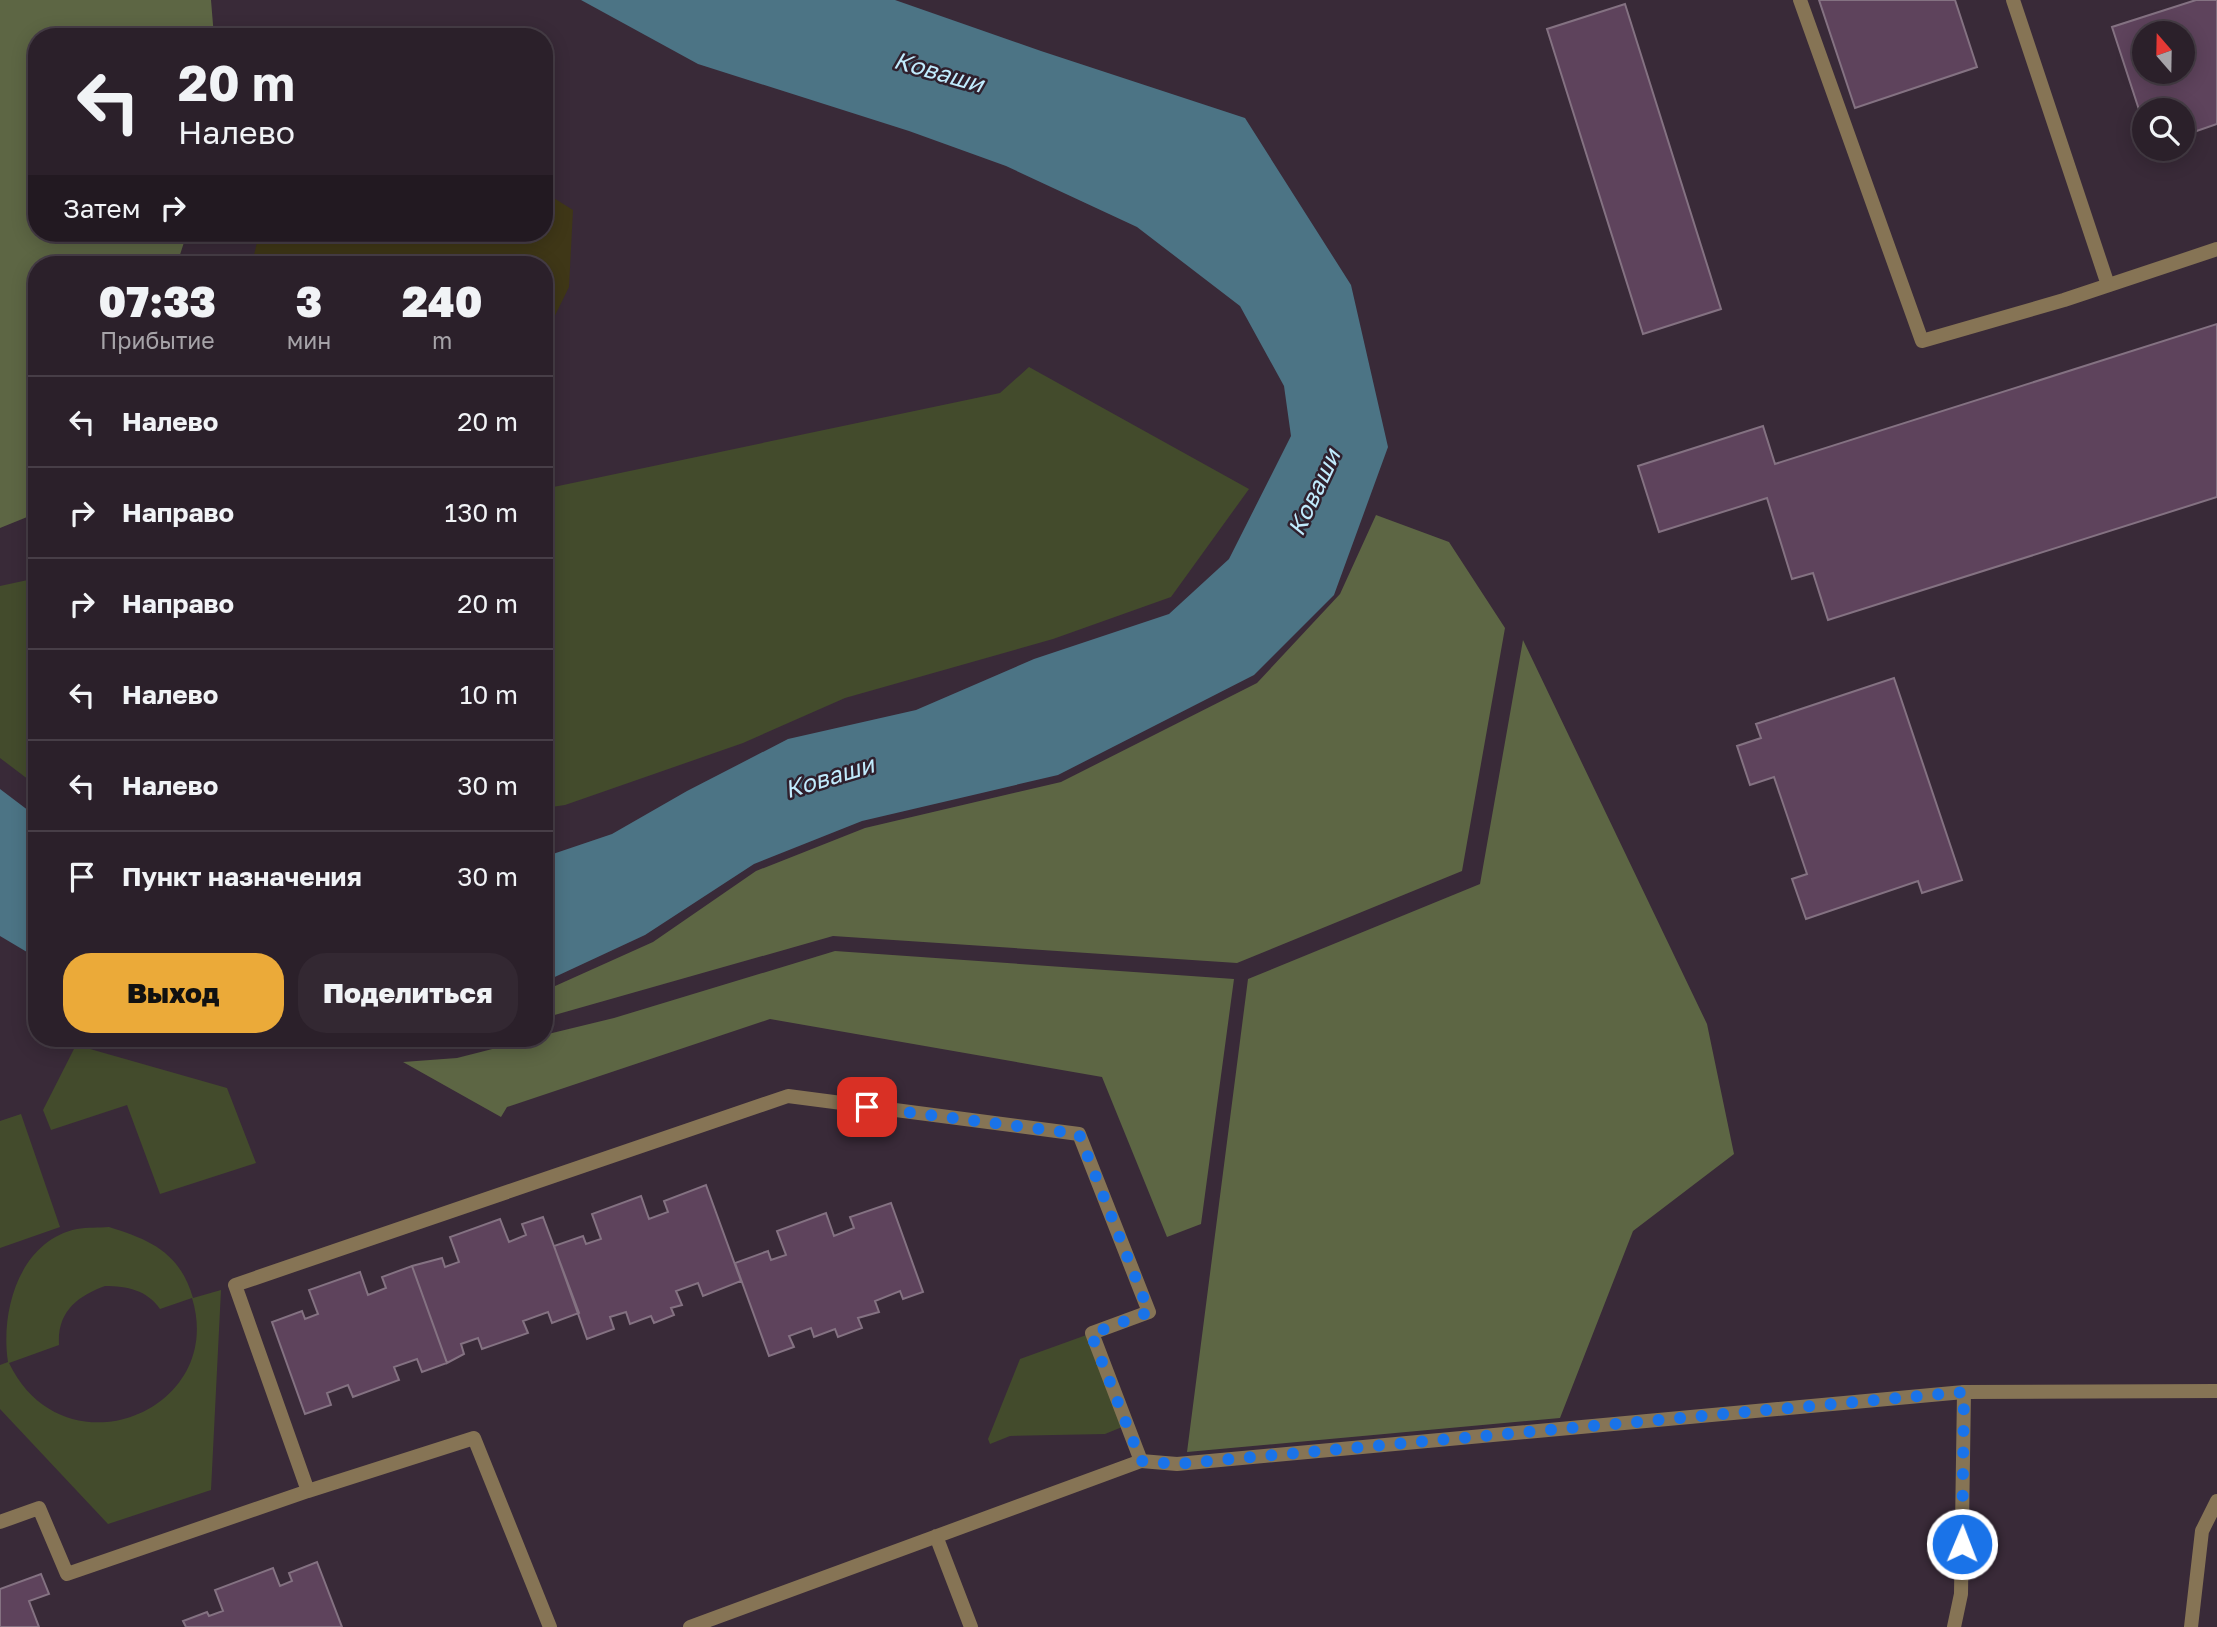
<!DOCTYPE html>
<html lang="ru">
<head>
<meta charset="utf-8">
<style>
  :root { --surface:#2b202a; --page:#332832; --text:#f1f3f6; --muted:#a6a3a8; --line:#473e47; --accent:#ebaa39 }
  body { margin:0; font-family:"Golos Text",sans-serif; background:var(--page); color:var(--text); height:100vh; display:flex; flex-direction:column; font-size:26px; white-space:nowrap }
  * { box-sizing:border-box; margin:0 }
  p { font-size:23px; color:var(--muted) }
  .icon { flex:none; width:38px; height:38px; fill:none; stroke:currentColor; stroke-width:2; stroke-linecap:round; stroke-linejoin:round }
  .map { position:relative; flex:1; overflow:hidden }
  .side { position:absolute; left:28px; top:256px; width:525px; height:791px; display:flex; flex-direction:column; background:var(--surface); border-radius:28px; box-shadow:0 4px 18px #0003,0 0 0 2px var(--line) }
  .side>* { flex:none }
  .banner { position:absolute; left:28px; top:28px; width:525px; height:214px; border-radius:28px; box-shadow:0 4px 18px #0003,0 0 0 2px var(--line); background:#2b202a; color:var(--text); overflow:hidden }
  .needle { width:46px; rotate:340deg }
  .buttons { position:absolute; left:2132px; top:21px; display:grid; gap:14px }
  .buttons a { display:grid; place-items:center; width:63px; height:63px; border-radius:50%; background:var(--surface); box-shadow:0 4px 18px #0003,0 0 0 2px var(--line); font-size:35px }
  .pin { position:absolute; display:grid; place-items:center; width:60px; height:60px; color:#fff; margin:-30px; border-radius:14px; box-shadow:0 4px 10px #0006 }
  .me { position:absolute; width:77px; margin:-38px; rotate:1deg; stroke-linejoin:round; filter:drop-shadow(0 0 5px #0008) }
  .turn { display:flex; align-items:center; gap:24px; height:147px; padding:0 35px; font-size:32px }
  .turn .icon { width:91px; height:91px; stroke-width:2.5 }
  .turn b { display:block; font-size:49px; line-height:60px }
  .then { display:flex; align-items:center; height:66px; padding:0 35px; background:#0003; gap:14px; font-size:26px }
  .eta { display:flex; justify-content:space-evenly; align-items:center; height:119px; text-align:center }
  .eta b { font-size:42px; font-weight:800; line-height:49px }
  .button { display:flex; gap:14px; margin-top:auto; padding:14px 35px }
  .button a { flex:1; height:80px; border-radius:28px; background:var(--accent); color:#111; font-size:28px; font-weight:800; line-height:80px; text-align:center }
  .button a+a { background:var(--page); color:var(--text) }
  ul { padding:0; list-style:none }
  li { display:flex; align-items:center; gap:21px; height:91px; padding:0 35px; border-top:2px solid var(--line) }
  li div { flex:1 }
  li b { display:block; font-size:26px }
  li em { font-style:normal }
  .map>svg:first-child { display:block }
  .green { fill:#434b2c; fill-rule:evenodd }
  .forest { fill:#5d6644 }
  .sand { fill:#3f3717 }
  .water { fill:#4c7485 }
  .building { fill:#5e435c; stroke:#847282; stroke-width:2; fill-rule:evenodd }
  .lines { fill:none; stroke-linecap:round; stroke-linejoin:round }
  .lane { stroke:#867455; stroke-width:14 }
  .street { stroke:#867455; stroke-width:14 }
  .route { stroke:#1a73e8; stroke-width:12; stroke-dasharray:0 21.6 }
  .labels { text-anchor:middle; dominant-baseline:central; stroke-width:5; stroke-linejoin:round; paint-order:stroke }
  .water-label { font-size:24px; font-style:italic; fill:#c1ebfd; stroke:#2f202d }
</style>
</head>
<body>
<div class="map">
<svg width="2217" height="1627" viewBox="0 0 2217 1627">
  <rect width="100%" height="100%" fill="#392a38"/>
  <path class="green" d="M1029 367 1249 489 1171 597 1053 639 845 698 743 743 565 805 544 808V489L1000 393Z
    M37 578V786L0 758V586Z
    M76 1045 227 1088 256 1163 160 1194 127 1105 51 1130 43 1110Z
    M21 1114 60 1227 0 1248V1121Z
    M109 1227C151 1240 180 1253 193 1298L221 1290 211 1490 108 1524 0 1409V1365L8 1362C0 1310 20 1241 77 1229 87 1227 99 1228 109 1227ZM105 1286C127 1286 147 1290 160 1309L192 1298C227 1411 64 1477 9 1363L59 1345C57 1311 78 1296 105 1286Z
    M1092 1333 1127 1425 1105 1434 1010 1436 990 1444 988 1439 1020 1359Z"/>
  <path class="forest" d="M0 0H211L214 37H37V233H187L177 264H37V513L0 528Z
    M1376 515 1449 542 1505 628 1462 871 1237 963 833 936 544 1018V991L653 942 756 871 865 828 1061 782 1257 683 1340 594Z
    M1523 640 1707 1024 1734 1154 1633 1231 1560 1418 1187 1452 1248 979 1480 884Z
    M835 951 1234 979 1201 1224 1167 1237 1102 1077 770 1019 507 1107 501 1117 403 1062 457 1058 535 1038H544V1035L614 1018Z"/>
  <path class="sand" d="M544 192 573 210 569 287 544 338V264H252L259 233H544Z"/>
  <path class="water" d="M581 0H895L1041 51 1245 118 1351 285 1388 447 1334 595 1254 675 1058 775 862 821 754 864 645 935 544 982V857L612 834 687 791 788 739 916 710 1034 659 1169 614 1229 559 1291 436 1284 386 1240 306 1137 227 1006 166 909 131 698 64Z
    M0 789 37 817V958L0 936Z"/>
  <path class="building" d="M1819 0H1955L1977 67 1855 108Z
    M2196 0H2217V124L2182 136V110H2144V125L2112 27ZM2144 33H2182V72H2144Z
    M1625 4 1721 309 1643 334 1547 29Z
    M2217 324V497L1828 620 1813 573 1792 579 1767 498 1659 532 1638 466 1763 426 1775 464Z
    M1894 678 1962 880 1922 893 1918 881 1806 919 1792 879 1807 874 1774 777 1750 785 1737 746 1761 738 1756 724Z
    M706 1185 741 1281 703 1296 698 1283 676 1291 682 1305 671 1308 674 1315 654 1323 651 1316 630 1324 626 1312 610 1317 614 1329 587 1339 554 1246 583 1236 586 1244 601 1239 592 1214 641 1196 649 1219 668 1212 664 1201Z
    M891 1203 923 1292 903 1299 900 1291 875 1301 879 1312 858 1318 862 1328 838 1337 835 1329 814 1337 811 1328 789 1336 794 1347 769 1356 735 1263 768 1251 771 1260 786 1255 777 1231 826 1213 834 1236 854 1228 850 1217Z
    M543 1217 579 1313 552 1323 548 1312 523 1321 528 1333 482 1349 478 1338 461 1344 464 1354 447 1363 412 1266 442 1258 445 1267 459 1262 450 1237 500 1219 509 1242 526 1235 522 1224Z
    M412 1266 447 1363 422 1372 417 1359 394 1367 399 1380 353 1397 348 1385 327 1393 331 1405 305 1414 272 1322 302 1311 305 1319 318 1314 309 1290 360 1272 368 1295 386 1288 382 1277Z
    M317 1562 342 1627H186L183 1621 207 1612 209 1616 223 1611 215 1590 273 1568 280 1586 292 1581 289 1573Z
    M41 1574 49 1594 29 1601 39 1627H0V1589Z"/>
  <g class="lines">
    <path class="lane" d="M1800 0 1922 341 2064 300 2217 249
      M2013 0 2108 285
      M0 1522 39 1508 67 1574 308 1491
      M936 1536 971 1627
      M550 1627 474 1438 308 1491 235 1285 788 1096 1079 1134 1149 1312 1092 1333 1141 1461 690 1627
      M1954 1627 1961 1594 1964 1392
      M2191 1627 2202 1531 2217 1501"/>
    <path class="street" d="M1141 1461 1177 1464 1964 1392 2217 1391"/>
  </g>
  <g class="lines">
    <path class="route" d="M867 1107 1079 1134 1149 1312 1091 1334 1141 1461 1177 1464 1964 1392 1962 1544"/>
  </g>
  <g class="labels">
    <g class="water-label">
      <text transform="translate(939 71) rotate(16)">Коваши</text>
      <text transform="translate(1313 492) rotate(-65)">Коваши</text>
      <text transform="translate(829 776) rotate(-17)">Коваши</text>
    </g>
  </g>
</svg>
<div class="buttons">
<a><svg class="needle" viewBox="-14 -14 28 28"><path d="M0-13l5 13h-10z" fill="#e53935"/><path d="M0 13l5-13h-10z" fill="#a6a3a8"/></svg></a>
<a><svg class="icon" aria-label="search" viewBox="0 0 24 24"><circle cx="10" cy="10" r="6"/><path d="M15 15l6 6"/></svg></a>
</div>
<div class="pin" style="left:867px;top:1107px;background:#d93025"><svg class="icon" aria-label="arrive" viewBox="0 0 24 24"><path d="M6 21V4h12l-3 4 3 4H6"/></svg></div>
<svg class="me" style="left:1962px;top:1544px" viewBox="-20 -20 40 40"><circle r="17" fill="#1a73e8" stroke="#fff" stroke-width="3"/><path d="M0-11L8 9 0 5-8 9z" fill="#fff"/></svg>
<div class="banner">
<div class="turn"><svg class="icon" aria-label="left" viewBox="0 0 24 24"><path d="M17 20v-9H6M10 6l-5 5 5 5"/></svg><div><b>20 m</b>Налево</div></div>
<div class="then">Затем<svg class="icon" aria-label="right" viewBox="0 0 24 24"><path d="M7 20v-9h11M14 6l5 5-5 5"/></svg></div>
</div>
<section class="side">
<div class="eta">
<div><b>07:33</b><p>Прибытие</p></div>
<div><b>3</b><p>мин</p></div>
<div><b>240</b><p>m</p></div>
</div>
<ul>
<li><svg class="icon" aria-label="left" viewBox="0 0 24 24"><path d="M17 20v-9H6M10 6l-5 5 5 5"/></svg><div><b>Налево</b></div><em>20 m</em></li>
<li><svg class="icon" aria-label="right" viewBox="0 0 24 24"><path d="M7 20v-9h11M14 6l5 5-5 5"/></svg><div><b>Направо</b></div><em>130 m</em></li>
<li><svg class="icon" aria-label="right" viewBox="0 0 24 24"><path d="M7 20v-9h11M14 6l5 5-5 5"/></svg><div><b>Направо</b></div><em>20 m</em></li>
<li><svg class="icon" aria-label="left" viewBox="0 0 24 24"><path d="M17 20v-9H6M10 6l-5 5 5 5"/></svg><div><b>Налево</b></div><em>10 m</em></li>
<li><svg class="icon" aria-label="left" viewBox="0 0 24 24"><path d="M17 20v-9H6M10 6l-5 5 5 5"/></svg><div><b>Налево</b></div><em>30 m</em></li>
<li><svg class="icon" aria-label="arrive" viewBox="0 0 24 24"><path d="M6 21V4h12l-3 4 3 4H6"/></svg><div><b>Пункт назначения</b></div><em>30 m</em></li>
</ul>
<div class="button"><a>Выход</a><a>Поделиться</a></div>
</section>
</div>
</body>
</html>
